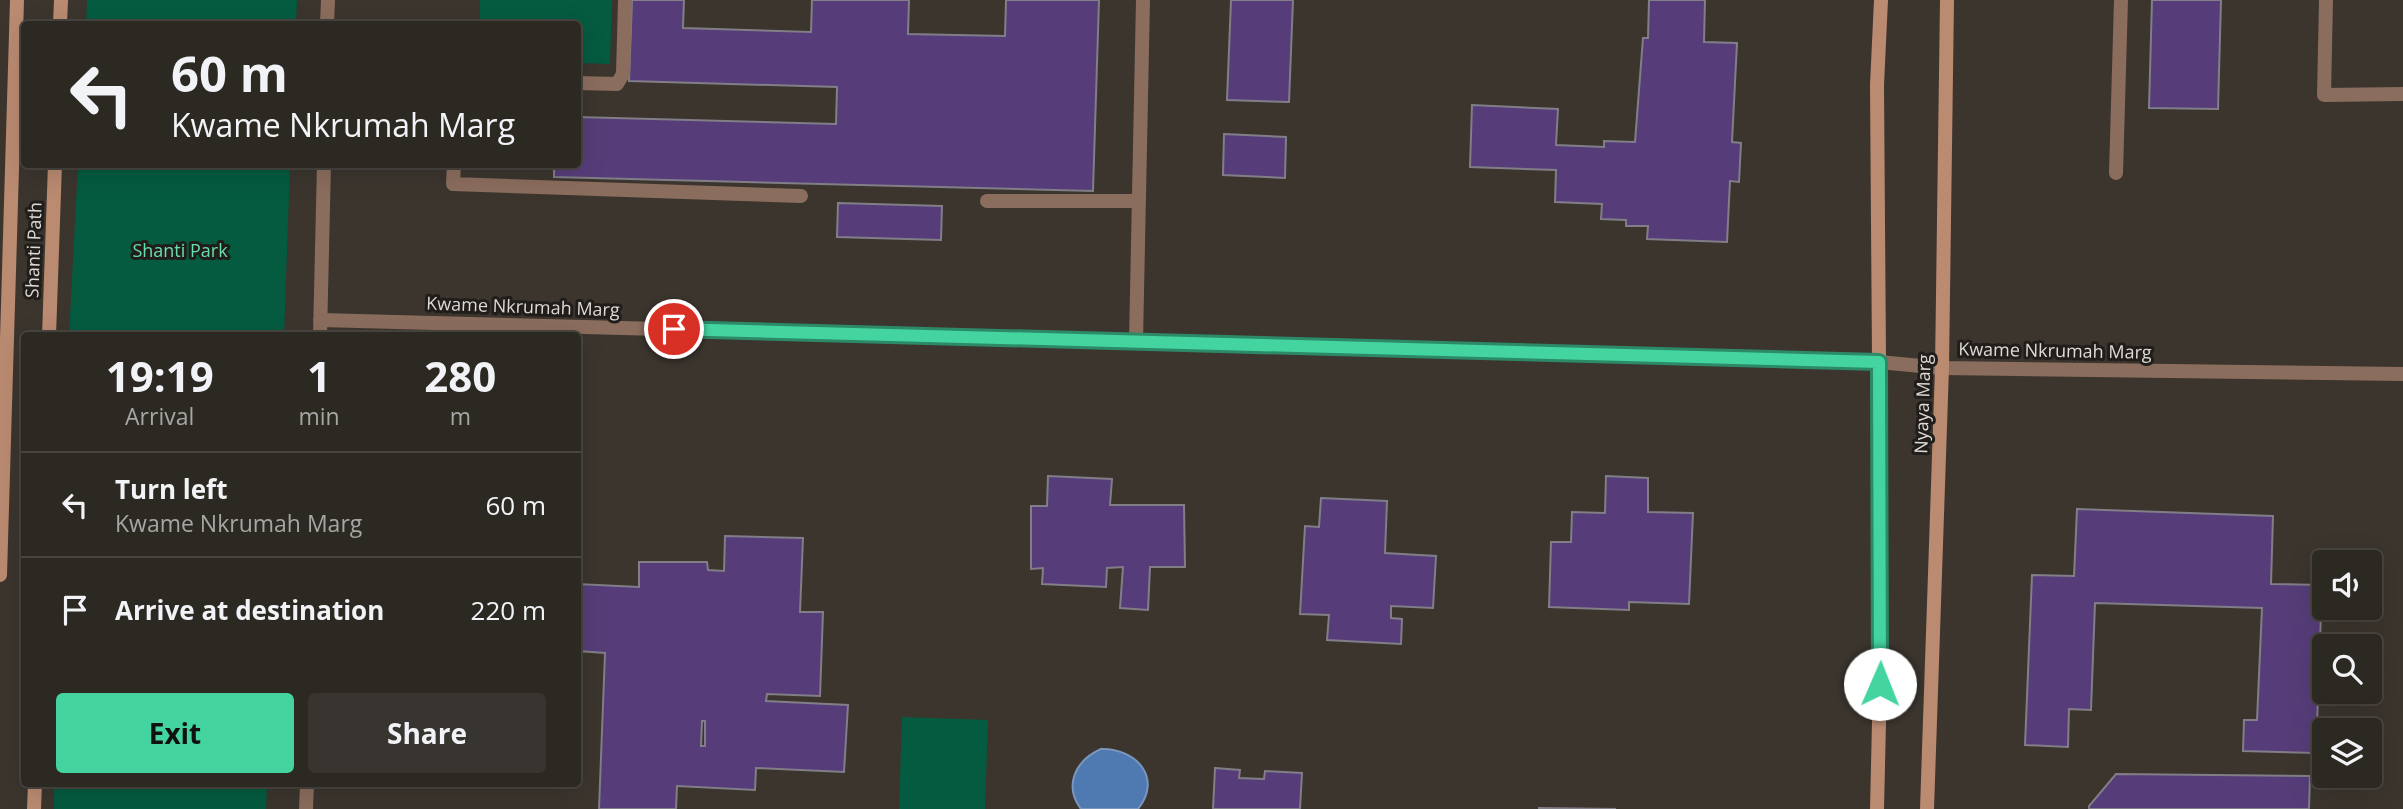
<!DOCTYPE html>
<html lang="en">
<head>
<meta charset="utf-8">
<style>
  :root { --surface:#2c2822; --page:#38342f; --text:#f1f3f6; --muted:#a6a6a5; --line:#484440; --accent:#43d4a0 }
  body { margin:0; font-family:"Open Sans",sans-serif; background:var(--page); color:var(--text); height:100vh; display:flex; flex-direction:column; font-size:26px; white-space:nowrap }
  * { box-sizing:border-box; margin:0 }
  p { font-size:23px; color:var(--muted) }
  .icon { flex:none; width:38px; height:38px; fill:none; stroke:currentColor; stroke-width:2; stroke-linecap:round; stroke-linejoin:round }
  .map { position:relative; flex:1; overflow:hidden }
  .panel { position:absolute; left:21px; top:332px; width:560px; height:455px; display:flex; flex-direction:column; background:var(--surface); border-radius:7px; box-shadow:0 7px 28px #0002,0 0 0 2px var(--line) }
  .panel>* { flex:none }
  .hud { position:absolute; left:21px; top:21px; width:560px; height:147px; border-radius:7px; box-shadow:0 7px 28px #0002,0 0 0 2px var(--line); background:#2c2822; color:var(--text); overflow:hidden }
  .controls { position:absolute; left:2312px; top:550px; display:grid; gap:14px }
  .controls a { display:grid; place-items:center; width:70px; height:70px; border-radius:7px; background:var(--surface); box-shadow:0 7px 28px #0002,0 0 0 2px var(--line); font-size:35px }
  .pin { position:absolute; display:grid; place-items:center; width:60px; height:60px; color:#fff; margin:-30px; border:4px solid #fff; border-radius:50%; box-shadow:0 2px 7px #0007 }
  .me { position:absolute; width:77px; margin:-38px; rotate:1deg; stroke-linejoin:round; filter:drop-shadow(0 0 5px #0008) }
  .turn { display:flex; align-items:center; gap:24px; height:147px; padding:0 35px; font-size:32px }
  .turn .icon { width:91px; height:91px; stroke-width:2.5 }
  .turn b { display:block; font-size:49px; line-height:60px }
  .eta { display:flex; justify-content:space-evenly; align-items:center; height:119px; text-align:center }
  .eta b { font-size:42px; font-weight:700; line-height:49px }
  .primary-button { display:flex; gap:14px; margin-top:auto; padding:14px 35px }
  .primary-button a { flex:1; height:80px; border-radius:7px; background:var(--accent); color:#111; font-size:28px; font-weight:700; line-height:80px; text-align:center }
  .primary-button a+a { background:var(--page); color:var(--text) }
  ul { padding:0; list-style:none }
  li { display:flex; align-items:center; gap:21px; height:105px; padding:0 35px; border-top:2px solid var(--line) }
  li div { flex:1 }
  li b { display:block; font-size:26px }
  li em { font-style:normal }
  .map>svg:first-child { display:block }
  .green { fill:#045b3f }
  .water { fill:#4f79b1; stroke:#7a96bc; stroke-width:2 }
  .building { fill:#563d79; stroke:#817e88; stroke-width:2; fill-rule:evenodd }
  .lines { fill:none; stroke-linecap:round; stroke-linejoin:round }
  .lane { stroke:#8b6d5d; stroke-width:14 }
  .street { stroke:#8b6d5d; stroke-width:14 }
  .secondary { stroke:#ba8b71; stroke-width:14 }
  .route-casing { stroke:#2c8a68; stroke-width:18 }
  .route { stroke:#43d4a0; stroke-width:12 }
  .labels { text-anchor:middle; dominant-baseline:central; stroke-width:6; stroke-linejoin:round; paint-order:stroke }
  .street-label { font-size:18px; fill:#dedad6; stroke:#201d1a }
  .park-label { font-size:18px; fill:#68deac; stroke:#201d1a }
</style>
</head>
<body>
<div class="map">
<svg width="2403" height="809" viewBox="0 0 2403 809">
  <rect width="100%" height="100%" fill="#3b352e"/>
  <path class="green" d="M87 0H297L296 24H86Z
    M480 0H612L610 64 578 63V24H480Z
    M78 165H290L284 336H69Z
    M902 717 988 720 985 809H899Z
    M54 784H267L266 809H54Z"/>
  <path class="water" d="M1101 749C1136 748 1163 778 1138 809H1081C1063 785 1076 760 1101 749Z"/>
  <path class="building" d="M632 0H684L683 28 811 32 812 0H909L908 34 1005 36 1006 0H1099L1093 191 554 177V164H578V117L836 124 837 87 629 81Z
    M1231 0H1293L1289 102 1227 100Z
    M1649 0H1705L1704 42 1737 43 1732 142 1741 143 1739 182 1730 181 1727 242 1647 239 1648 226H1626V220L1601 219 1602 204 1555 202 1556 170 1470 167 1472 105 1558 109 1556 145 1604 147V141L1635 142 1643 38H1648Z
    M2152 0H2221L2218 109 2149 108Z
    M1224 134 1286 137 1285 178 1223 175Z
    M838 203 942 206 941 240 837 237Z
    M1048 476 1112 479 1110 505H1184L1185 567H1150L1148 610 1120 608 1123 567 1107 568 1106 587 1042 584 1043 568 1031 569V506H1047Z
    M1606 476 1648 478V512L1693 513 1689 604 1629 602V610L1549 607 1551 542H1571L1572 512 1605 513Z
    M1321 498 1387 501 1385 553 1436 556 1433 608 1391 606V618L1402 619 1401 644 1327 640 1329 615 1300 614 1305 526 1319 527Z
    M2077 509 2273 516 2271 584 2322 585 2316 753 2243 751 2244 720H2257L2262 608 2095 603 2091 710 2069 709 2068 747 2025 745 2032 575 2074 576Z
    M725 536 803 538 800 612H823L820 696 767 694 766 701 848 705 844 772 756 768 755 790 677 786 676 809H599L605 653 578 651V584L639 587V562H707L708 570 724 571ZM702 721H705V746H701Z
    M1215 768 1240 770 1239 778 1264 779 1265 771 1302 773 1300 809H1213Z
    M2116 774 2310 776 2309 809H2089V806Z
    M1539 808 1616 809H1539Z"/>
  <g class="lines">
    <path class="lane" d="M2326 0 2324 95 2403 94
      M578 83 617 84 623 74 625 0
      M454 164 453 184 801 196
      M2116 173 2121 0
      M987 201H1139
      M1136 341 1143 0"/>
    <path class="street" d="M327 24 328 0
      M320 320 1753 358 1879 362 1942 368 2403 374
      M320 336 324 164
      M306 809 307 784"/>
    <path class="secondary" d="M60 24 61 0
      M49 336 55 164
      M0 575 17 0
      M34 809 35 784
      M1877 809 1881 635 1877 85 1881 0
      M1927 809 1942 368 1947 0"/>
  </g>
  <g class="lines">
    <defs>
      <path id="route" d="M674 329 1879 362 1880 684"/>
    </defs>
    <use href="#route" class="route-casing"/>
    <use href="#route" class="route"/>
  </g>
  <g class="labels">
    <g class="street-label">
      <text transform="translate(33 250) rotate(-88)">Shanti Path</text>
      <text transform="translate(523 306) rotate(2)">Kwame Nkrumah Marg</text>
      <text transform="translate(2055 350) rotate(1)">Kwame Nkrumah Marg</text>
      <text transform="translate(1922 404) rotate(-88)">Nyaya Marg</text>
    </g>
    <g class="park-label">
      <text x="180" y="250">Shanti Park</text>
    </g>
  </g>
</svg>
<div class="controls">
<a><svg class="icon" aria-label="sound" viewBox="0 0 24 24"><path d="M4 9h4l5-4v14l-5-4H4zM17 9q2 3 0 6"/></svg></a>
<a><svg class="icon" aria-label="search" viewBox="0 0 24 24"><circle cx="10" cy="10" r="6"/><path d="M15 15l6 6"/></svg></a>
<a><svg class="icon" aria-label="layers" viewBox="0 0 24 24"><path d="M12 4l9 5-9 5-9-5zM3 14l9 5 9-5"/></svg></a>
</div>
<div class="pin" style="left:674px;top:329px;background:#d93025"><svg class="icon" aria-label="arrive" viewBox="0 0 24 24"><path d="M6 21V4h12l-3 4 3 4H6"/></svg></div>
<svg class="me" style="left:1880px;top:684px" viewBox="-20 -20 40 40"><circle r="19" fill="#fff"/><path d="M0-13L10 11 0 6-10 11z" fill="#43d4a0"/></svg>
<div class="hud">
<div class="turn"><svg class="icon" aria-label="left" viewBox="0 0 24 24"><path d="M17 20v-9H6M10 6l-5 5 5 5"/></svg><div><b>60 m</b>Kwame Nkrumah Marg</div></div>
</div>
<section class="panel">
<div class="eta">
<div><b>19:19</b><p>Arrival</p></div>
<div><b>1</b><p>min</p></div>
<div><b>280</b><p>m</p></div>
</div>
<ul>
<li><svg class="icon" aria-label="left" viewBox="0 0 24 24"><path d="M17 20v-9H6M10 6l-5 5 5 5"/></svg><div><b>Turn left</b><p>Kwame Nkrumah Marg</p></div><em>60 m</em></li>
<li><svg class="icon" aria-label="arrive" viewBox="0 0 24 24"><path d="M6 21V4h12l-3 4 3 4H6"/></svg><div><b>Arrive at destination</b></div><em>220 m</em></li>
</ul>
<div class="primary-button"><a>Exit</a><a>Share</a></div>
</section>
</div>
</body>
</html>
